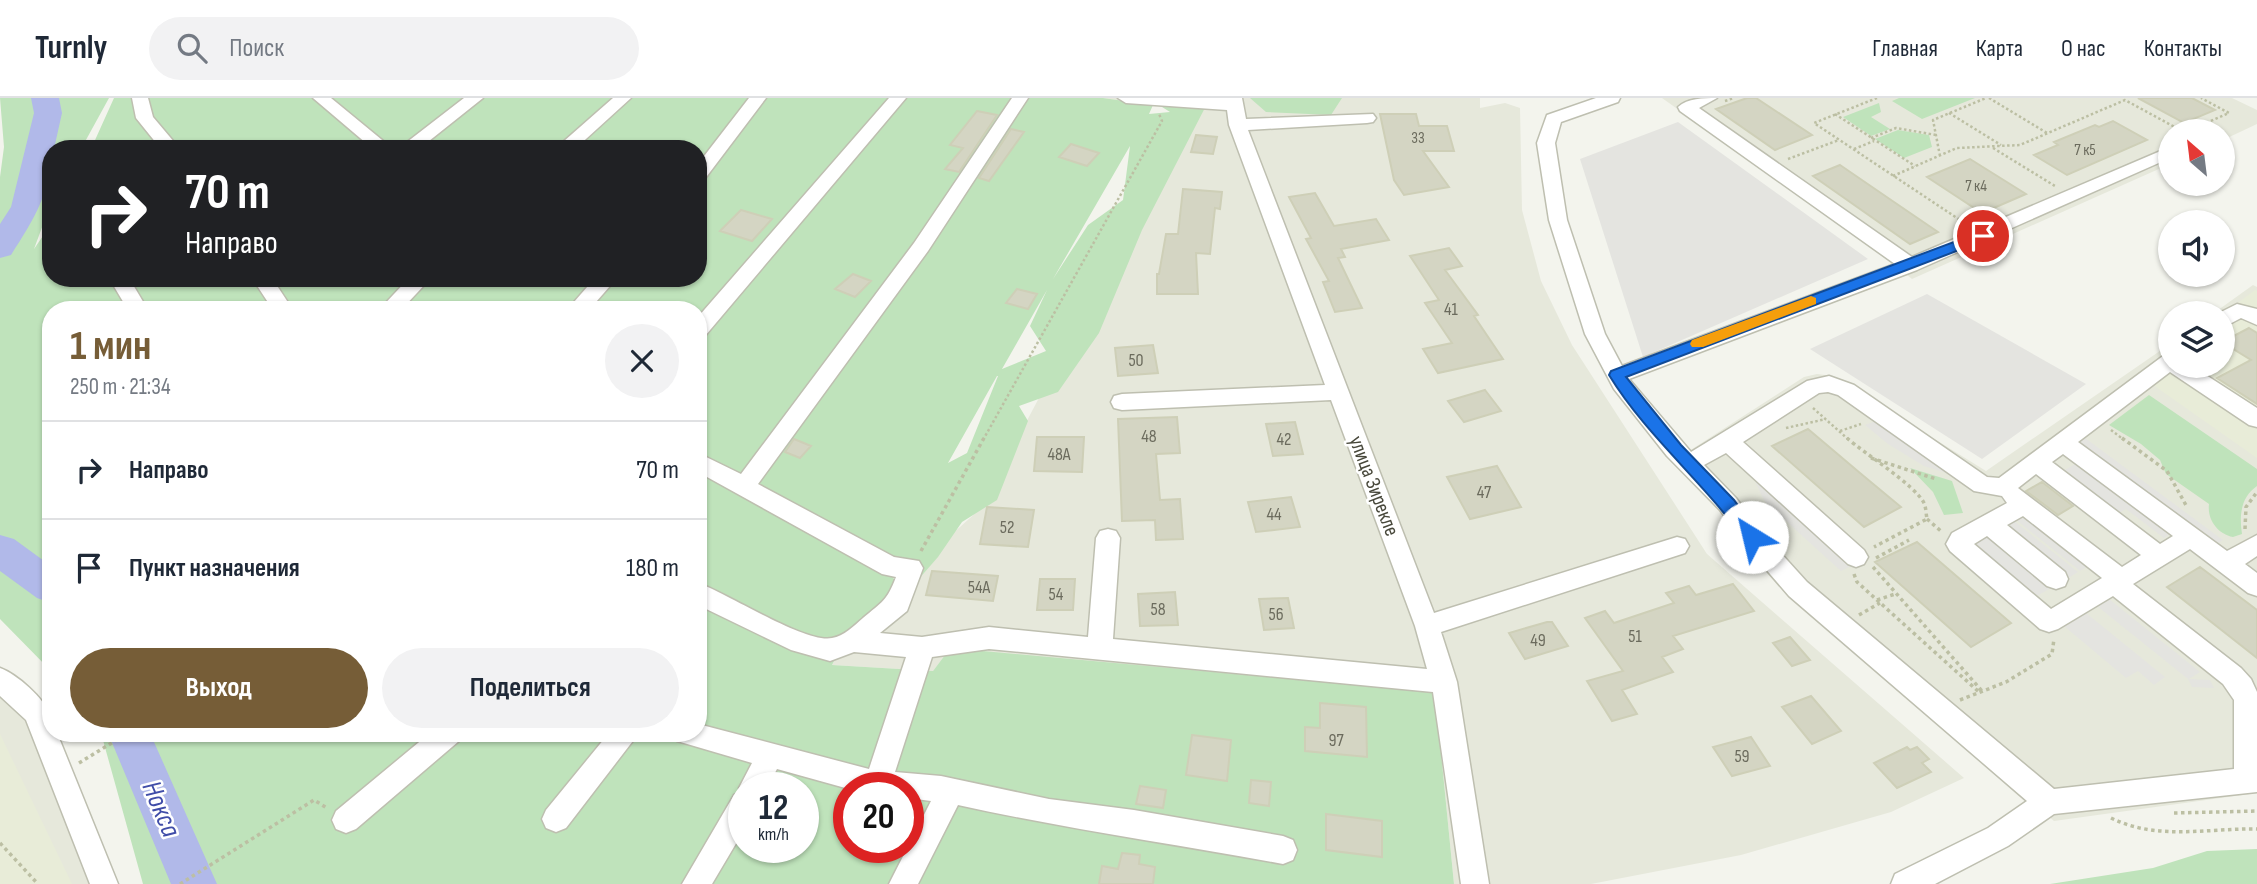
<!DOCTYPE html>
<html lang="ru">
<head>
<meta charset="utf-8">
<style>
  :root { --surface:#fff; --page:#f2f2f3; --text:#1f2937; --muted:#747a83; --line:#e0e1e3; --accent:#765d37 }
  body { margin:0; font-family:"Sofia Sans Condensed",sans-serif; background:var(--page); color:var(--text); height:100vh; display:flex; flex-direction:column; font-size:26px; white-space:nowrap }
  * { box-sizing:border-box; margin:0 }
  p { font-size:23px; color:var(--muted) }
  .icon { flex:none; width:38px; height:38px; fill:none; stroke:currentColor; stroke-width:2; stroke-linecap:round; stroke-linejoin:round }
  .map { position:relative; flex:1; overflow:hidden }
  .side { position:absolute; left:42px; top:203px; width:665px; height:441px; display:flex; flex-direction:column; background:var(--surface); border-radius:28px; box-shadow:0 2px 5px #0004 }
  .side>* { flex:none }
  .guide { position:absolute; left:42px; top:42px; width:665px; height:147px; border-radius:28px; box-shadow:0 2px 5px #0004; background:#202124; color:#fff; overflow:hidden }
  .needle { width:46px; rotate:332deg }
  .controls { position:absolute; left:2158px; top:21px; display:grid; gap:14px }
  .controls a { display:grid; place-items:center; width:77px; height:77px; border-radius:50%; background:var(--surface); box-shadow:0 2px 5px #0004; font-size:35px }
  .speed { position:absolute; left:728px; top:674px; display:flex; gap:14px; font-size:35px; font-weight:700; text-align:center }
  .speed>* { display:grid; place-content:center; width:91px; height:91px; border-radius:50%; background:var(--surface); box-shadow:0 2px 5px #0004; line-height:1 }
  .speed small { font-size:18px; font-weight:400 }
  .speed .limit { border:10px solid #d22; background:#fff; color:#111 }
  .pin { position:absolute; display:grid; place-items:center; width:60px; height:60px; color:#fff; margin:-30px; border:4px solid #fff; border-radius:50%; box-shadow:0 2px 7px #0007 }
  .me { position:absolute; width:77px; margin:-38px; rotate:324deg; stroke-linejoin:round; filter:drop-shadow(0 0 5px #0008) }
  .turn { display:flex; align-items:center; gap:24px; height:147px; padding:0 28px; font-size:32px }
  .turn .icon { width:91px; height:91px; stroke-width:2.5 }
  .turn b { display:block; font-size:49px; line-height:60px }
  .round { display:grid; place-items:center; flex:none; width:74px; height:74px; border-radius:37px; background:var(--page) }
  .headline { display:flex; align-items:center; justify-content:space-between; height:119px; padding:0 28px }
  h1 { font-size:42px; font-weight:700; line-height:52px; color:var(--accent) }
  .cta { display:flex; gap:14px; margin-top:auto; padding:14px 28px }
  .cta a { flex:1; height:80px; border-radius:42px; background:var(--accent); color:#fff; font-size:28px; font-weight:700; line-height:80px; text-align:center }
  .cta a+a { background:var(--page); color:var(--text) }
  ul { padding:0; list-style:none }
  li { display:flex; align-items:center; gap:21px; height:98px; padding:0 28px; border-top:2px solid var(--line) }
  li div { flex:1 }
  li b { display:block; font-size:26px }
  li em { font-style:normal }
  header { display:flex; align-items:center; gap:42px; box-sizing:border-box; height:98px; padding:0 35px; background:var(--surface); border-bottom:2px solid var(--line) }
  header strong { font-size:33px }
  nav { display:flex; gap:38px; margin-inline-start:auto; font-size:24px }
  .search { width:490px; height:63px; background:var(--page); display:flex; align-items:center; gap:18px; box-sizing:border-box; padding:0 24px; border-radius:38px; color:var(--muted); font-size:26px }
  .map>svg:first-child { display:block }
  .residential { fill:#e6e8db }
  .education { fill:#e8ecd8 }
  .green { fill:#bfe3bb; fill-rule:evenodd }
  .parking { fill:#e4e4e0 }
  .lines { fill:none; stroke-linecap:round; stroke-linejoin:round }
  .river { fill:#b1b9e9; fill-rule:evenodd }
  .building { fill:#d4d5c3; stroke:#cecfb7; stroke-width:2 }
  .minor-casing { stroke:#bebfb0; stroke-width:3 }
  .path-far1 { stroke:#bcbfa3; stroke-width:2.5; stroke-dasharray:2.5 2.5; stroke-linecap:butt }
  .path { stroke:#bcbfa3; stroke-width:3.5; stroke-dasharray:3.5 3.5; stroke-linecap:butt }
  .minor { fill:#fff; fill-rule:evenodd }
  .route { fill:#1a73e8; stroke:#114b97; stroke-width:2 }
  .slow { fill:#f59e0b }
  .labels { text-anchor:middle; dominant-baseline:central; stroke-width:5; stroke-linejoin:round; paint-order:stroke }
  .far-number-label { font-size:16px; fill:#6b6b5d }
  .number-label { font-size:18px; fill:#6b6b5d }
  .street-label { font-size:21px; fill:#48483b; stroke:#fff }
  .near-water-label { font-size:28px; font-style:italic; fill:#404da8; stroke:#fff }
</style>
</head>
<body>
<header>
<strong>Turnly</strong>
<div class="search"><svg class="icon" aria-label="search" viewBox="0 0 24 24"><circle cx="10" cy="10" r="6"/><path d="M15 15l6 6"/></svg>Поиск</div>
<nav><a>Главная</a><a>Карта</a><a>О нас</a><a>Контакты</a></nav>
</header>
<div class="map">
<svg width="2257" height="786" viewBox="0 0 2257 786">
  <rect width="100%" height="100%" fill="#f3f4ed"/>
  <path class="residential" d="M1103 0H1480V10L1505 5 1520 10 1522 112 1541 183 1572 247 1707 456 1964 680 1891 714 1741 757 1591 786H1454L1435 594 945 557 933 573 832 567 839 553 930 456 980 411 1194 8 1153 7Z
    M1662 0H2232L2257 12V26L2223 42 2222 33H2170V66L1912 181 1893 165Z
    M2253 187 2257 189V695L2054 723 1859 556 1686 355 1804 279 1817 276 1833 278 1986 373 2170 246V268H2222V215H2214Z
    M0 581 36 615 104 786H0Z"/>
  <path class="education" d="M2255 192 2257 193V360L2139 277 2170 254V268H2222L2223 216Z
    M0 636 72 786H0Z"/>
  <path class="green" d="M0 0H109L81 51H51V105L34 151 51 126V180H698V51H91L114 0H1103L1153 7 1149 16 1170 14 1151 2 1210 0 1142 132 1099 235 1058 294 1019 308 1028 323 997 402 962 424 938 459 910 491 888 470 896 485 857 553H839L832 567 933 573 945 557 961 551 1435 594 1454 786H143L101 635H698V212H51V573L0 521V79L4 49ZM1130 48 1123 102 1088 127 1053 181ZM1047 192 1030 228 1046 253 1002 271ZM998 278 967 355 948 365 997 278ZM744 690H803V749H744ZM849 690H908V749H849Z
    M1250 0H1342L1331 17 1266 14Z
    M1899 0H1975L1922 21 1892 3Z
    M1879 5 1881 14 1871 19 1890 31 1871 38 1843 19Z
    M1898 32 1929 37 1932 49 1904 60 1875 41Z
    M2149 297 2257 371V388C2241 399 2239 417 2242 436L2233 439C2218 436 2207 422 2209 406L2166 376 2160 362 2141 346 2109 327Z
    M1910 370 1952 383 1963 415 1944 417 1933 394Z
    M2257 751V786H2050L2153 770 2207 753Z"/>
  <path class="parking" d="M1678 24 1868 161 1643 259 1580 61Z
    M1927 196 2086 286 1982 361 1810 251Z
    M1879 322 1960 379 1924 368 1888 346 1865 327Z
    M2085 340 2223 442 2215 447 2077 345Z
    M2080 363 2174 433 2164 440 2126 411 2115 417 2060 375Z
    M1751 375 1853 467 1841 473 1765 404Z
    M2025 415 2090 467 2080 473 2015 421Z
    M2013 422 2078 474 2067 481 2002 428Z
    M1990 435 2054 488 2032 501 1968 448Z
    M2109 501 2200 574 2189 581 2210 582 2214 590 2192 589 2188 581 2097 508Z
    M2086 515 2165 579 2154 587 2138 573 2126 580 2064 528Z"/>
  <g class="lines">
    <path class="river" d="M31 0H59L62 15 54 51H51C51 95 34 121 11 157L0 160V126L11 109 34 15Z
      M0 437 14 441 51 468V505L37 500 0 473Z
      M108 635H150L217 786H171Z"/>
  </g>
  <path class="building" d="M1747 0H1756L1812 37 1775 52 1716 11Z
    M2138 0H2192L2215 12 2184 25Z
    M977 13 997 17 959 74 945 71 963 50 950 47Z
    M1380 16H1416L1419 28H1447L1454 53H1423L1449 89 1404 97 1394 82Z
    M2113 23 2147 42 2067 77 2034 57 2058 47 2054 44 2095 27 2099 29Z
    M1011 31 1024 34 989 83 979 80Z
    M1196 37 1217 39 1213 56 1191 54Z
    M1071 46 1099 55 1087 68 1059 59Z
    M1970 61 2026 96 1982 115 1927 79Z
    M1840 67 1894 104 1938 134 1910 146 1813 78Z
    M1183 91 1222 94 1220 111 1215 110 1210 156 1196 155 1198 196H1157V176H1159L1166 136H1178Z
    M1315 95 1334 128 1376 121 1389 142 1341 151 1345 159 1338 160 1362 210 1335 214 1323 184 1329 183 1306 141 1311 140 1289 99Z
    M741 112 772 121 752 143 720 133Z
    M1449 150 1462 168 1445 172 1478 217 1474 218 1503 261 1438 275 1423 251 1452 245 1425 205 1439 202 1410 158Z
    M853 176 871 183 855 199 835 191Z
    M1017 191 1037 196 1028 211 1006 205Z
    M2249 230 2257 235V306L2217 280 2251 262 2222 244Z
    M1153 247 1158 275 1118 278 1115 250Z
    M1485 292 1501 313 1464 324 1448 303Z
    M1177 319 1180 355 1156 356 1160 402 1180 401 1183 441 1156 442 1155 422 1122 423 1118 321Z
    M1295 324 1303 356 1273 358 1266 326Z
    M1808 331 1860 375 1901 409 1864 429 1772 348Z
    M1037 339H1084L1082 374 1034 373Z
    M794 341 811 348 800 360 785 354Z
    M1497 368 1521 409 1470 421 1447 379Z
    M2042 384 2073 408 2058 417 2026 393Z
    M1291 399 1300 429 1256 434 1248 404Z
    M987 409 1034 412 1028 449 980 446Z
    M1917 444 2011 525 1971 549 1875 464Z
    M2200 469 2257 512V560L2167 489Z
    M932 473 998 478 993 503 926 497Z
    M1040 481H1075L1073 512H1037Z
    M1733 486 1754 513 1673 538 1683 551 1662 559 1673 574 1622 592 1637 616 1612 623 1587 583 1623 573 1585 520 1605 513 1614 525 1674 505 1666 495 1689 488 1696 497Z
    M1175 494 1178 527 1140 528 1138 496Z
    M1288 500 1294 530 1264 532 1259 501Z
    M1547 524H1552L1568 548 1525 561 1509 535Z
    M1790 539 1810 562 1792 568 1773 545Z
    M1811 598 1841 633 1812 646 1782 609Z
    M1320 605 1366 609 1367 659 1305 653V629L1320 630Z
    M1192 637 1231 642 1227 683 1186 677Z
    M1751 639 1770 668 1732 678 1713 649Z
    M1907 649 1910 652 1917 649 1929 661 1922 665 1931 674 1897 690 1874 665Z
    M1251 682 1271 684 1269 708 1249 705Z
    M1140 688 1166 692 1163 710 1136 706Z
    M1326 716 1382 723V759L1326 752Z
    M1122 755 1140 757 1139 766 1155 769 1153 786H1099L1102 768 1118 771Z"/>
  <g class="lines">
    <defs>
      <path id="minor" d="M132 0H148L153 19 180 51H161L136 20Z
        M313 0H331L393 51H373Z
        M464 0H483L419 51H398Z
        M613 0H631L575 51H555Z
        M749 0H766L704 82 698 83V66Z
        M889 0H906L705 238 698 240V219Z
        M1012 0H1028L928 153 758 386 894 459 919 463 923 470 907 513 880 535 922 539 989 529 1088 539 1096 440 1100 433 1108 431 1116 433 1120 440 1113 541 1427 571 1415 528 1331 302 1122 312 1114 310 1111 304 1114 298 1122 296 1325 287 1229 27 1227 12 1126 5 1118 0H1242L1246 21 1373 16 1376 20 1373 24 1367 25 1248 32 1434 515 1677 439 1685 441 1689 448 1685 455 1441 534 1457 584 1489 786H1461L1433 594 989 551 932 559 895 674 941 678 1049 701 1134 712 1283 738 1293 742 1297 752 1293 762 1283 766C1175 746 1066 731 958 707L918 786H889L931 703 908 700V690L849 691 777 671 767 690H744V732L712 786H682L734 697 741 694 739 690 752 665 677 643 673 635H698V626L869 671 906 559 854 554 830 563 791 552 698 507V485C727 495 806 546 832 540 844 538 854 528 863 520 882 504 887 503 896 479L882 476 698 374V355L741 376 914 145Z
        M1596 0H1620L1618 4 1561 24 1555 45 1567 122 1605 236 1622 268 1895 166 1680 13 1678 9C1688 0 1703 0 1717 0L1699 10 1912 159 2170 49V60L1917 172 1629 281 1691 354 1807 283 1829 278 1854 287 1987 379 1999 380 2163 258 2170 256V268H2192L2257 310V329L2249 327 2170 274 2078 344 2227 453 2257 437V458L2245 466 2257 475V498L2248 495 2190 451 2133 486 2241 570 2251 581 2257 594V694L2054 716 2008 748 1935 786H1891L1895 776 1988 730 2027 703 1789 498 1744 446 1720 412 1667 358 1614 291 1585 236 1549 122 1537 45 1547 17ZM1828 294 1838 297 1974 393 2002 398 2007 405 1952 435 1946 446 1950 453 2040 531 2049 534 2058 531 2113 498 2223 586 2234 602V671L2054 691 1807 484 1760 432 1736 400 1704 367 1726 355 1848 466 1856 469 1864 466 1868 459 1864 452 1743 344 1819 295ZM2063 356 2173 438 2160 446 2052 364ZM2036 376 2141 457 2122 469 2018 390ZM2023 418 2102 480 2051 511 1974 446 1987 438 2047 488 2056 491 2065 488 2068 481 2065 474 2007 427Z
        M109 180H129L148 212H128Z
        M252 180H272L293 212H273Z
        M409 180H431L401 212H379Z
        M595 180H617L589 212H567Z
        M2237 206 2257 211V227L2241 220 2222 230V215H2219Z
        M0 570C16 576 45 600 50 618 52 623 51 630 51 635H57L118 786H90L26 622 0 598Z
        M430 635H463L459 643 356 731 346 735 336 731 332 722 336 713Z
        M609 635H639L566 730 556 734 546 730 542 721 546 712Z"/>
    </defs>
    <use href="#minor" class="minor-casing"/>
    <path class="path-far1" d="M1877 0 1814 25 1966 126
      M1989 0 2047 35
      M1725 3 1734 0
      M1949 15 2001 47
      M1835 16 1915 68
      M2188 33 2229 15 2201 0
      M1871 40 1896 30 1936 37
      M1993 50 2055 88
      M1854 51 1874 43
      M1940 58 1933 22 1986 0
      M1788 61 1839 42
      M1893 78 1957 50 2020 47 2125 2 2182 33
      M1813 310 1849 342
      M1786 330 1826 321
      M2111 332 2124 342
      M1840 333 1861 326
      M983 342 1162 23 1159 16"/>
    <path class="path" d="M1847 340C1865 356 1915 387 1924 405 1926 409 1926 416 1927 421L1874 449
      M2122 340 2167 373 2187 409
      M1871 360 1936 381
      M1927 421 1942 434
      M2245 431 2246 409 2257 394
      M921 453 984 340
      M1876 460 1909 442
      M1873 469 1982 593
      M1854 476 1857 484 1979 594
      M1877 502 1895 496
      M1859 517 1880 505
      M1960 602 2006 584 2052 556 2054 541
      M79 665 128 635
      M2174 715 2257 713
      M2111 720C2158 743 2207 730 2257 731
      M0 745 38 786
      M180 786 314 702 327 710"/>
    <use href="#minor" class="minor"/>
  </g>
  <path class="route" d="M1983 133 1990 138 1988 141 1626 279 1681 347 1734 402 1758 435 1760 439 1758 444H1746C1705 385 1647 339 1609 277L1611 273Z"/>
  <path class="slow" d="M1811 198 1816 200V206L1703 249H1692L1690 246 1692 242Z"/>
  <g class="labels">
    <g class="far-number-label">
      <text x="1418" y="40">33</text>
      <text x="2085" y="52">7 к5</text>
      <text x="1976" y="88">7 к4</text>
    </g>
    <g class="number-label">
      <text x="1451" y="211">41</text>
      <text x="1136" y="262">50</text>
      <text x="1149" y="338">48</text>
      <text x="1284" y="341">42</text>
      <text x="1059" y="356">48А</text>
      <text x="1484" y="394">47</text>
      <text x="1274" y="416">44</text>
      <text x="1007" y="429">52</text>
      <text x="979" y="489">54А</text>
      <text x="1056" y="496">54</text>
      <text x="1158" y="511">58</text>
      <text x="1276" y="516">56</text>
      <text x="1635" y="538">51</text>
      <text x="1538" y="542">49</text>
      <text x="1336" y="642">97</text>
      <text x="1742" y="658">59</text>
    </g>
    <g class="street-label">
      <text transform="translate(1374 388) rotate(69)">улица Зирекле</text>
    </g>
    <g class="near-water-label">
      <text transform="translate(161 711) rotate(67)">Нокса</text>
    </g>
  </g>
</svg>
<div class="controls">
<a><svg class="needle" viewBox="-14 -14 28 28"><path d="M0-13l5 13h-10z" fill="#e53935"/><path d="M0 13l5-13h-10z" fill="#747a83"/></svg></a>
<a><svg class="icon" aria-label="sound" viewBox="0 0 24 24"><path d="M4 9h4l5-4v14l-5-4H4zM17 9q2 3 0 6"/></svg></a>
<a><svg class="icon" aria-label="layers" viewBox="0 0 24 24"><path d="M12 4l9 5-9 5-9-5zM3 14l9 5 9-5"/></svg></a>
</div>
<div class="speed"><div>12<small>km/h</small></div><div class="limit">20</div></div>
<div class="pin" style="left:1983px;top:138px;background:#d93025"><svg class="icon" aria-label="arrive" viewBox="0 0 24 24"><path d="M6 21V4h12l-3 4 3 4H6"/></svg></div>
<svg class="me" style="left:1752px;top:439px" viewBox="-20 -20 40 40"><circle r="19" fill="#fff"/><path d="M0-13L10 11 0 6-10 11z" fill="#1a73e8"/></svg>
<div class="guide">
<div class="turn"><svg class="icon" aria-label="right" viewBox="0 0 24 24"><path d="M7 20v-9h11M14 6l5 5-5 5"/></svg><div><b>70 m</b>Направо</div></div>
</div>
<section class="side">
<div class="headline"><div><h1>1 мин</h1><p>250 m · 21:34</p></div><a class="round"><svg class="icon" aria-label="close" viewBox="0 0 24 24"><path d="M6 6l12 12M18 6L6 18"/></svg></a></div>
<ul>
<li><svg class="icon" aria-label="right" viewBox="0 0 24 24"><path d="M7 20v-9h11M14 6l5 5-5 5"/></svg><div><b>Направо</b></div><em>70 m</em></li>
<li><svg class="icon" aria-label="arrive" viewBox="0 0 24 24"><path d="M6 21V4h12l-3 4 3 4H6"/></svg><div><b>Пункт назначения</b></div><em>180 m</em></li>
</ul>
<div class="cta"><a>Выход</a><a>Поделиться</a></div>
</section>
</div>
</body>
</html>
